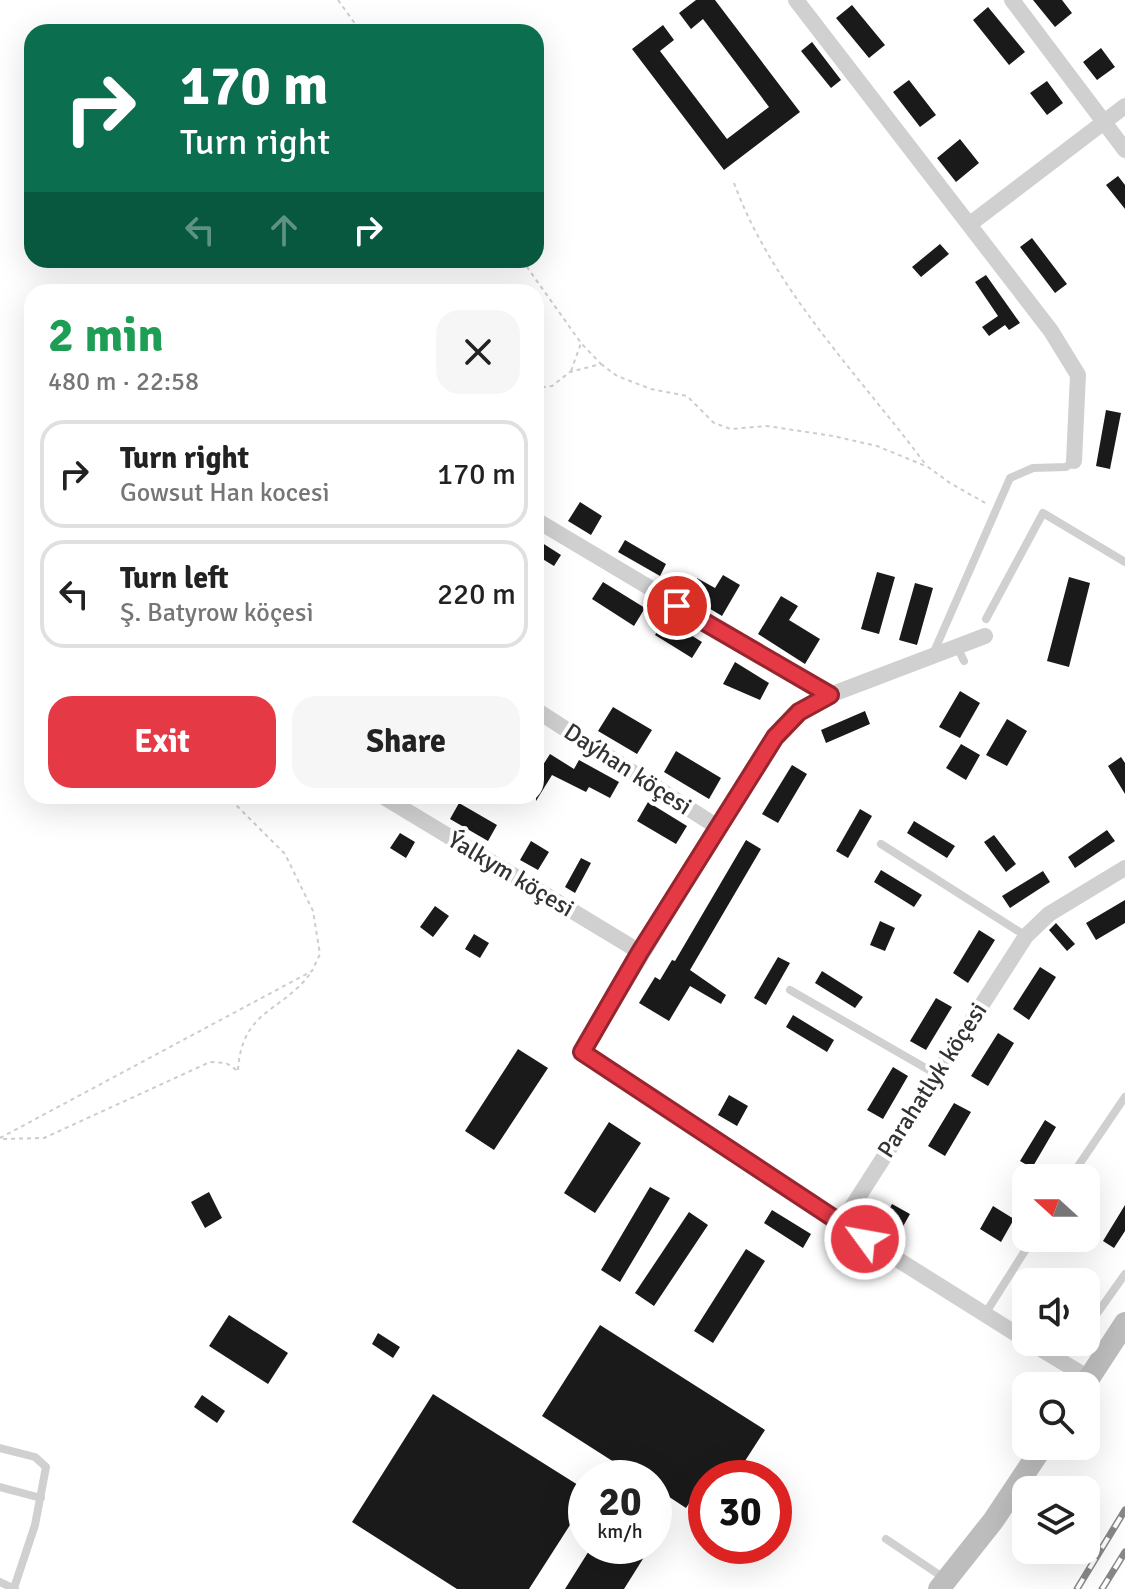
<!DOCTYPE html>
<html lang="en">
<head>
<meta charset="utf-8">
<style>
  :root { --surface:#fff; --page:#f6f6f6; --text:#222; --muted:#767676; --line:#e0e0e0; --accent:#e63946 }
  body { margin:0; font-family:Signika,sans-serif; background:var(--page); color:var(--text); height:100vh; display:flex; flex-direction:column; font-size:30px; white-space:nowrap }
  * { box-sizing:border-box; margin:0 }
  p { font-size:26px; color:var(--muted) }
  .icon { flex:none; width:44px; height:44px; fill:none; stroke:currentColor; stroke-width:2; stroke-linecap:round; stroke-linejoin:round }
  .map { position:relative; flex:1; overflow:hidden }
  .details { position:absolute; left:24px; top:284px; width:520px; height:520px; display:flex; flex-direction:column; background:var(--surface); border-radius:24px; box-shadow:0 8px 32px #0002 }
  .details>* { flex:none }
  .guide { position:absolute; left:24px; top:24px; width:520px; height:244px; border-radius:24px; box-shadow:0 8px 32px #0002; background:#0b6e4f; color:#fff; overflow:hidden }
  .needle { width:52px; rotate:291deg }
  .buttons { position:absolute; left:1012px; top:1164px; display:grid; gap:16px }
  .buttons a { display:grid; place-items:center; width:88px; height:88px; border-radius:16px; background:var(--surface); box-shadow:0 8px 32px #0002; font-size:40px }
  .speed { position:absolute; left:568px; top:1460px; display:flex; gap:16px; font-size:40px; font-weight:700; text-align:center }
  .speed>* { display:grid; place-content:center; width:104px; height:104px; border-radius:50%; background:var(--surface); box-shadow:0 8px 32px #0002; line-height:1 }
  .speed small { font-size:20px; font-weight:400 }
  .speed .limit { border:12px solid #d22; background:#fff; color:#111 }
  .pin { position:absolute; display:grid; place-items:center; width:68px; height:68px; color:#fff; margin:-34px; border:4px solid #fff; border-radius:50%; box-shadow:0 2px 8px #0007 }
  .me { position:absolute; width:88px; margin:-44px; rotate:302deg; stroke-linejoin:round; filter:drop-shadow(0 0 6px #0008) }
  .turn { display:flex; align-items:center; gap:28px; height:168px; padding:0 24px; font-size:36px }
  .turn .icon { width:104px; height:104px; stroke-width:2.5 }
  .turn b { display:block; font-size:56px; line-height:68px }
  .lanes { display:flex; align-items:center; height:76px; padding:0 24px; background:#0003; justify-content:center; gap:40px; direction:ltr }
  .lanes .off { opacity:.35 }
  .round { display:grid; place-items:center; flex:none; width:84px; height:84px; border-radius:24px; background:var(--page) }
  .summary { display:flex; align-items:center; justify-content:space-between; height:136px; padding:0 24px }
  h1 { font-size:48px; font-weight:800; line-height:60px; color:#1e9e55 }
  .primary-button { display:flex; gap:16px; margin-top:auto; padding:16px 24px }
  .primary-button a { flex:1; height:92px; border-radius:24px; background:var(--accent); color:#fff; font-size:32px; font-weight:800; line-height:92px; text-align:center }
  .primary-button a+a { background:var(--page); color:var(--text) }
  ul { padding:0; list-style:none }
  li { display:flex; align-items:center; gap:24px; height:108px; margin:0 16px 12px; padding:0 8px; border:4px solid var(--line); border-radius:24px }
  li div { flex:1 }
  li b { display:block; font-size:30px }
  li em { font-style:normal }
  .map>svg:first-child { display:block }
  .building { fill:#1a1a1a }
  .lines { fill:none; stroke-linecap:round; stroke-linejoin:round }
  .path { stroke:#cdcdcd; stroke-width:2; stroke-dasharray:4 4; stroke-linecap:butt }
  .lane { stroke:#d0d0d0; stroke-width:8 }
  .street { stroke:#d0d0d0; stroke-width:16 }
  .secondary { stroke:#bdbdbd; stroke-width:22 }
  .rail-casing { stroke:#888; stroke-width:7 }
  .rail { stroke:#fff; stroke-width:4; stroke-dasharray:12; stroke-linecap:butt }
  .route-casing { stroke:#96252e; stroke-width:20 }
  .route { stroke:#e63946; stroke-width:14 }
  .labels { text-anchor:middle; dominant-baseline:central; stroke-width:8; stroke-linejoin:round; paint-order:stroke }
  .street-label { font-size:24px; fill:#333; stroke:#fff }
</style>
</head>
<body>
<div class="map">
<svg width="1125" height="1589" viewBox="0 0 1125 1589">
  <rect width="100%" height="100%" fill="#fff"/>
  <path class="building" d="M696 0H715L800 112 724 170 632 49 663 25 674 40 660 51 727 139 769 107 703 19 691 29 679 13Z
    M1033 0H1062L1072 13 1055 27Z
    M852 5 885 45 869 58 836 18Z
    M988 7 1025 52 1009 65 973 20Z
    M812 42 841 80 831 88 801 51Z
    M1101 48 1115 67 1097 80 1083 62Z
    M909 80 936 115 920 127 893 92Z
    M1047 81 1063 103 1047 115 1030 93Z
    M960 139 979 163 956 182 937 158Z
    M1118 176 1125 185V209L1106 185Z
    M1032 238 1067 284 1055 293 1020 247Z
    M940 244 949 254 921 277 912 267Z
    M986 275 1020 323 1009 330 1005 325 989 336 982 327 998 316 975 282Z
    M1106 410 1121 413 1110 469 1096 466Z
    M580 502 602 516 591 535 568 521Z
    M536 539 561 555 554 566 536 555Z
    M625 540 666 564 660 576 618 552Z
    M877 572 895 577 879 634 861 629Z
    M723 575 740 585 722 616 687 595 697 578 715 588Z
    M1069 577 1090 583 1069 667 1047 661Z
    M603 582 645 608 634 626 592 599Z
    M915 583 933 588 917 645 899 640Z
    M781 596 798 606 789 620 820 639 805 664 758 634Z
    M665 619 702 642 692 658 655 635Z
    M735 662 769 683 760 700 723 684Z
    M960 691 980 703 960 738 939 727Z
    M613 707 652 730 637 754 598 731Z
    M865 711 870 724 826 743 821 730Z
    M1007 719 1027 731 1007 766 986 755Z
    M961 744 980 755 966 780 946 768Z
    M676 751 721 778 709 799 664 772Z
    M550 754 574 769 579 760 619 782 610 798 589 787 586 792 552 775 536 801V776Z
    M1121 757 1125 763V794L1108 766Z
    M792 765 807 774 778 823 762 814Z
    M648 802 687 826 676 844 637 821Z
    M459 803 497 825 488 841 450 819Z
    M860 809 872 816 848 858 836 851Z
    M914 821 955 846 947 858 907 833Z
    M1107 830 1115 841 1075 868 1068 857Z
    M400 833 415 842 406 858 390 848Z
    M994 835 1016 864 1006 872 984 842Z
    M746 840 761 849 690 970 726 995 721 1004 690 986 669 1021 639 1003 655 977 660 980 672 960 675 961Z
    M531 841 549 852 538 870 520 860Z
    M581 858 591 863 575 893 565 887Z
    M881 870 922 895 914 907 874 882Z
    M1043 871 1050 882 1010 908 1002 896Z
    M1125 900V923L1096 940 1086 923Z
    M435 906 449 916 433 937 420 927Z
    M880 921 895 928 885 951 870 945Z
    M1056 923 1075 944 1067 951 1049 930Z
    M979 930 995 940 968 983 953 973Z
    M474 934 489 943 480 958 465 949Z
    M778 957 790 963 766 1005 754 998Z
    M1040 967 1056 977 1029 1020 1013 1009Z
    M822 971 863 997 855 1008 815 983Z
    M936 998 952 1007 926 1050 910 1041Z
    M793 1015 834 1040 827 1052 786 1027Z
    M998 1033 1014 1043 988 1086 971 1076Z
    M518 1049 548 1068 494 1150 465 1131Z
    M893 1067 908 1076 883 1119 867 1110Z
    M729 1095 748 1106 737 1126 718 1115Z
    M954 1103 971 1112 945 1156 928 1146Z
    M1045 1120 1056 1127 1032 1168 1020 1161Z
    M609 1122 641 1143 595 1213 564 1193Z
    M650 1187 670 1198 620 1282 601 1270Z
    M209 1192 222 1218 205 1228 191 1202Z
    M892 1204 910 1214 901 1230 883 1221Z
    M1125 1205V1231L1114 1248 1103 1241Z
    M993 1206 1014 1219 1001 1242 980 1229Z
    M772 1210 811 1234 803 1248 764 1223Z
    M689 1212 708 1225 654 1306 635 1293Z
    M746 1249 765 1261 713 1343 694 1331Z
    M229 1315 288 1353 268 1384 209 1346Z
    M600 1325 765 1430 734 1478H706L686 1508 654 1487V1478H639L542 1416Z
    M378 1333 400 1347 393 1358 372 1344Z
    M433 1394 586 1490V1500L529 1589H457L352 1522Z
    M202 1395 225 1411 217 1423 194 1407Z
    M592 1546H651L624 1589H565Z"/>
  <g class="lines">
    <path class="path" d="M338 0 361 32
      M734 183C773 289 859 375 926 465
      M522 260 581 343 601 364 570 372 552 386 536 388
      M601 364 617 376 651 389 687 396 714 423 731 429 767 426 833 436 877 446 928 467 950 483 987 504
      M571 371 581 343
      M238 1070C242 1010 280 1013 310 974
      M0 1138 312 971 320 954 313 911 285 854 227 796
      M3 1139 44 1138 210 1062 226 1063 238 1071"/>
    <path class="lane" d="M986 619 1043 513 1125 562
      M957 647 964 661
      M933 654 1010 478 1033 468 1066 467 1074 461
      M881 844 1026 936
      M790 990 936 1074
      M1070 1178 1125 1097
      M985 1314 1033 1238
      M1086 1329 1125 1274
      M1058 1359 1076 1342
      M0 1448 35 1457 46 1467 35 1525 14 1588
      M0 1487 41 1498
      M886 1539 944 1578
      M0 1582 15 1589"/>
    <path class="street" d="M796 0 1051 331 1078 375 1074 461
      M1012 0 1125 150
      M970 224 1125 106
      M536 520 830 695
      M536 710 719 828
      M382 796 640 952
      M841 1224 582 1052 775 737 799 712 830 695 985 636
      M1026 1340 841 1224 1026 936 1049 914 1125 868
      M1029 1342 1089 1378"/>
    <path class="secondary" d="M1084 1386 1125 1323
      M939 1589 993 1521 1043 1446"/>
    <defs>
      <path id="rail" d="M1077 1589 1125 1510
        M1102 1589 1125 1552"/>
    </defs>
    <use href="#rail" class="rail-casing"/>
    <use href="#rail" class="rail"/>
  </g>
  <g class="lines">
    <defs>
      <path id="route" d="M677 606 830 695 799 712 775 737 640 952 582 1052 865 1239"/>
    </defs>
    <use href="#route" class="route-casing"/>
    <use href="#route" class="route"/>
  </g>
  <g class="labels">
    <g class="street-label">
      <text transform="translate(628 769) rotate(33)">Daýhan köçesi</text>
      <text transform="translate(511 874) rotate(31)">Ýalkym köçesi</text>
      <text transform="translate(932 1080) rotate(-57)">Parahatlyk köçesi</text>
    </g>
  </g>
</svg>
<div class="buttons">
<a><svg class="needle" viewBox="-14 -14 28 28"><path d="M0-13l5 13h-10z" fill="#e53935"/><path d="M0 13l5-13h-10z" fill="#767676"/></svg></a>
<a><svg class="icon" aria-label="sound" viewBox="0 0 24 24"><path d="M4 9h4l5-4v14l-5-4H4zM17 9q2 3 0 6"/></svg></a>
<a><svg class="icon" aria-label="search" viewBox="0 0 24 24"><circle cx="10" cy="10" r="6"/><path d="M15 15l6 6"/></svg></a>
<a><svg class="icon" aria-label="layers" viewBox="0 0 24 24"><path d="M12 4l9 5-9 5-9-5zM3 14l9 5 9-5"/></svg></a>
</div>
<div class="speed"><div>20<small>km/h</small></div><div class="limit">30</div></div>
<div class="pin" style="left:677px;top:606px;background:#d93025"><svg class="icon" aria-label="arrive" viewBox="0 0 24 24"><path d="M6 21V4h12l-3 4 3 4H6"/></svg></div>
<svg class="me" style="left:865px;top:1239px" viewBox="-20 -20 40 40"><circle r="17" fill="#e63946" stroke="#fff" stroke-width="3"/><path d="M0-11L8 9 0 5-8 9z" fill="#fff"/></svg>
<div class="guide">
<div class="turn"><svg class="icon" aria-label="right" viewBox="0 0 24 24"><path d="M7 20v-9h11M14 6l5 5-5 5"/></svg><div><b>170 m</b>Turn right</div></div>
<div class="lanes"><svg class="icon off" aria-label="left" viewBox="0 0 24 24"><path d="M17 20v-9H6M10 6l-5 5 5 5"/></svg><svg class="icon off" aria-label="ahead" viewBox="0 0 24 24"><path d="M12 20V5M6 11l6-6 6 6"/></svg><svg class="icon" aria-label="right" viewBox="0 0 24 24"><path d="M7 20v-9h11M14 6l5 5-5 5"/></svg></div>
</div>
<section class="details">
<div class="summary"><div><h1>2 min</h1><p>480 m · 22:58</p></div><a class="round"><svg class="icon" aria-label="close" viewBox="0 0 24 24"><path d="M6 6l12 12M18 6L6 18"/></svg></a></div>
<ul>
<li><svg class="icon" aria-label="right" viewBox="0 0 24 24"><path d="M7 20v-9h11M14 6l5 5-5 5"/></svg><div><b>Turn right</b><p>Gowsut Han kocesi</p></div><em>170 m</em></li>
<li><svg class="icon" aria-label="left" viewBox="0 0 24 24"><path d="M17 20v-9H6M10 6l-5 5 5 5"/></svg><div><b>Turn left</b><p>Ş. Batyrow köçesi</p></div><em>220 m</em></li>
</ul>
<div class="primary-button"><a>Exit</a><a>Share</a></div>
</section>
</div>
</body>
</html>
